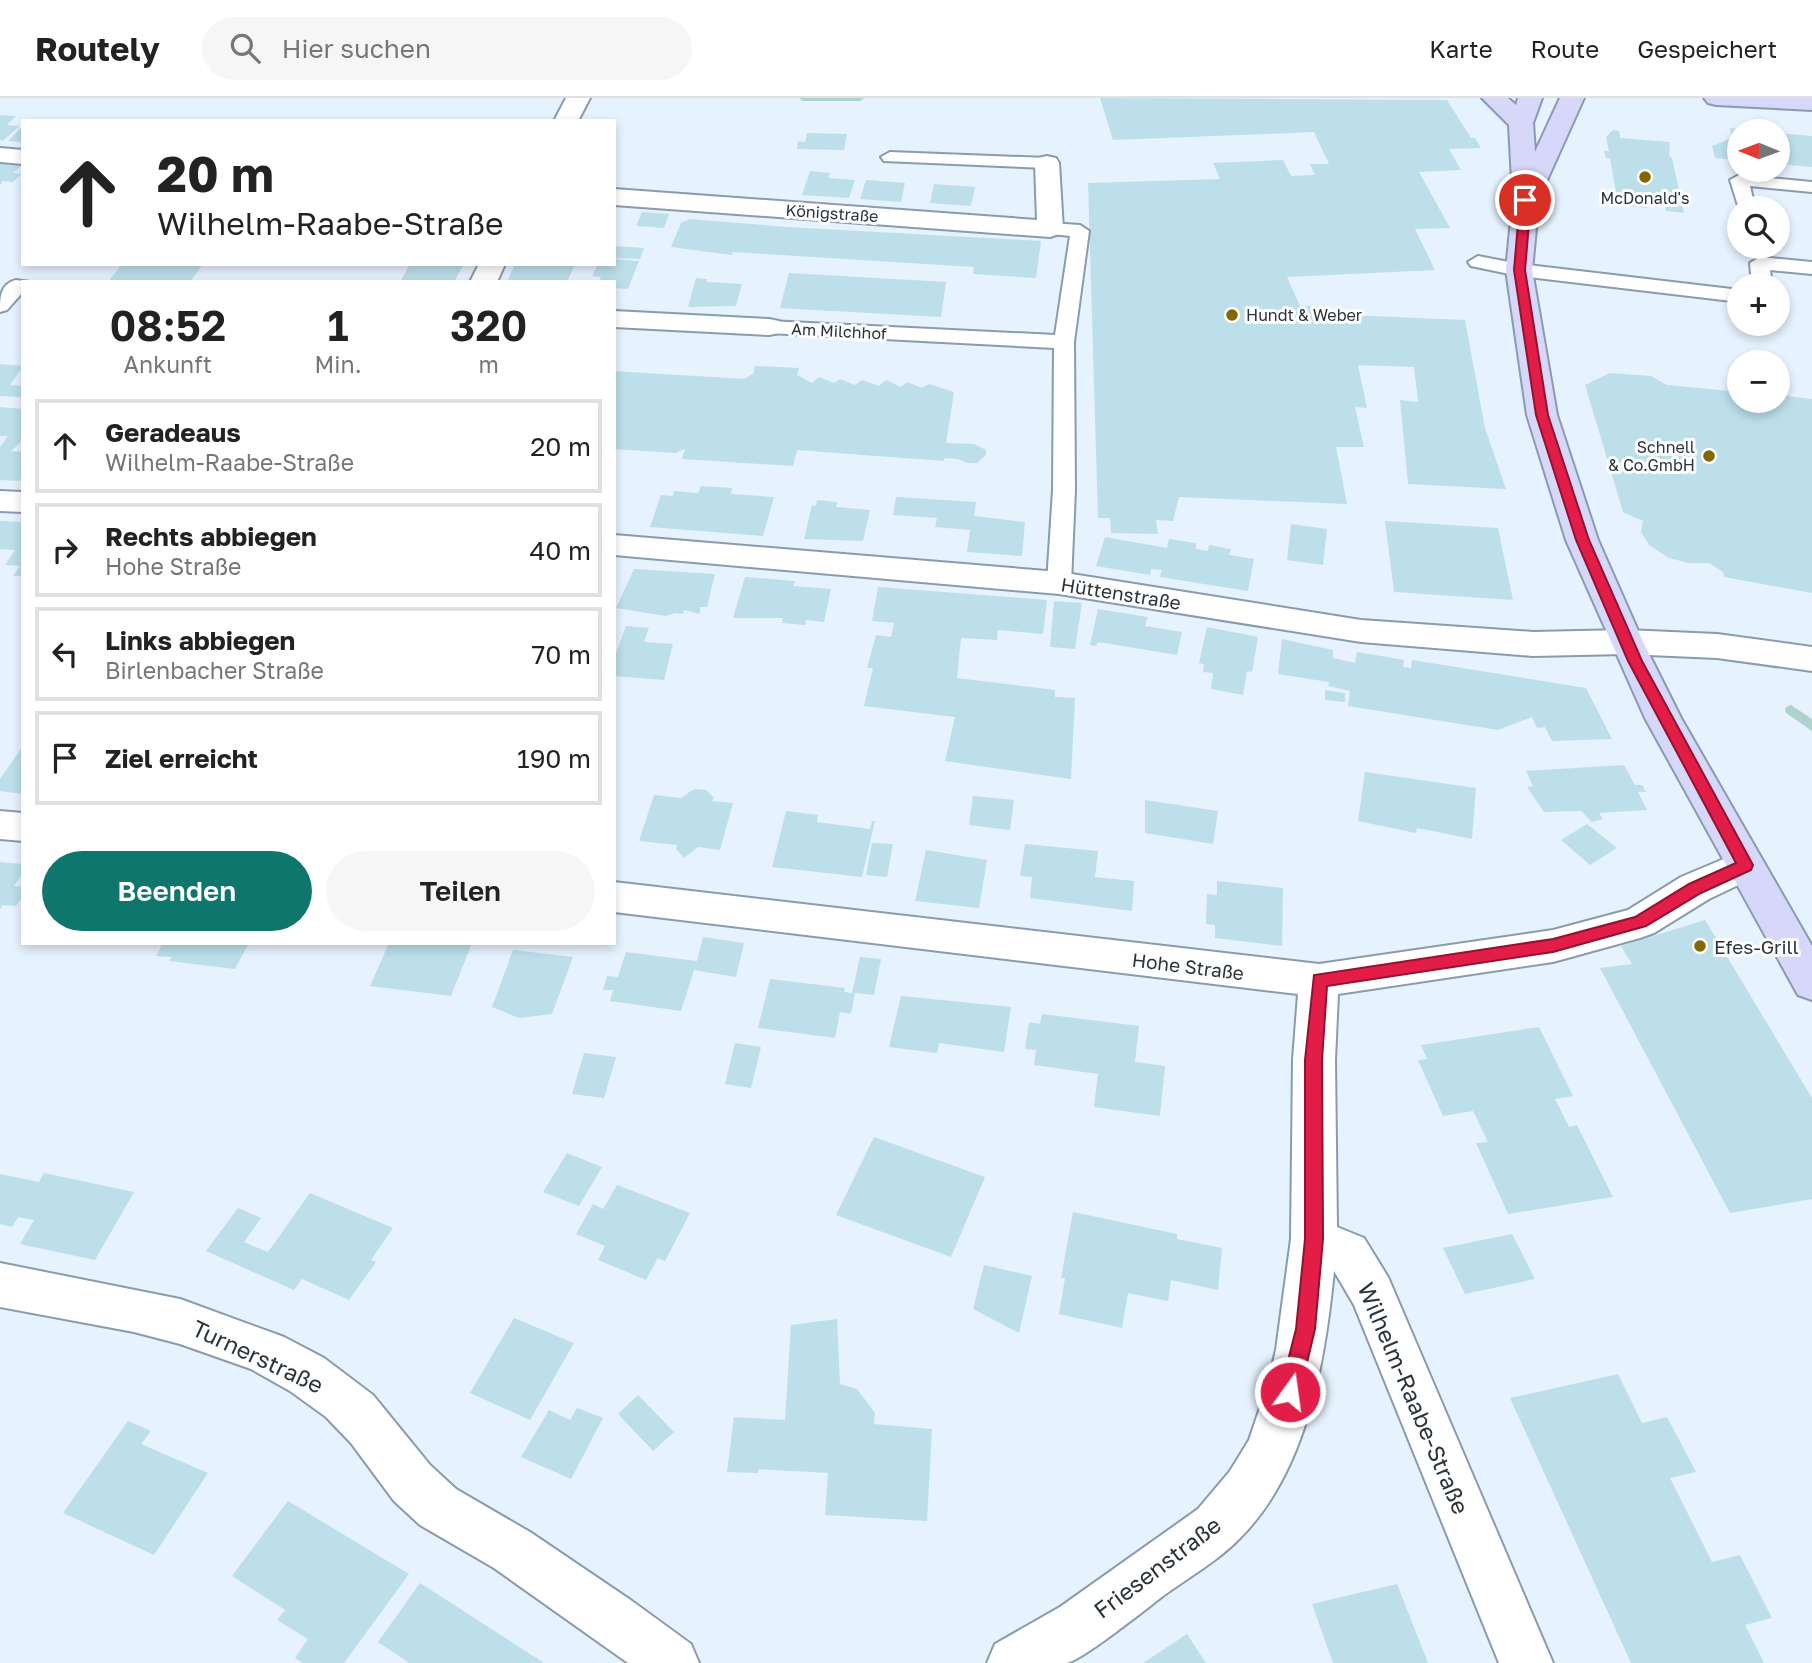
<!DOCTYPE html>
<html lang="de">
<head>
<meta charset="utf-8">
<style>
  :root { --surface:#fff; --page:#f6f6f6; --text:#222; --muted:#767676; --line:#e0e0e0; --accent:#0f766e }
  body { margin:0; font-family:"Golos Text",sans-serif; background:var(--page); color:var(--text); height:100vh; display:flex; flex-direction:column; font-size:26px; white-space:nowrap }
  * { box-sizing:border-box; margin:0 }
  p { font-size:23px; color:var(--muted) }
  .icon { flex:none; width:38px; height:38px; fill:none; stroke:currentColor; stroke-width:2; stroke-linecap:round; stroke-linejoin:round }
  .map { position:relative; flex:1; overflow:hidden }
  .panel { position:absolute; left:21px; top:182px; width:595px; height:665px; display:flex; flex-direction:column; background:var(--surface); border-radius:0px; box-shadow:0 4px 10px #0003 }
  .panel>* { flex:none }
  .top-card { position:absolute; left:21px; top:21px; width:595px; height:147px; border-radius:0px; box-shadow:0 4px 10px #0003; background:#fff; color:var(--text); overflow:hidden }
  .needle { width:46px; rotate:271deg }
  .fabs { position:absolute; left:1727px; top:21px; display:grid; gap:14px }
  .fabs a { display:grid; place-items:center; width:63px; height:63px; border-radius:50%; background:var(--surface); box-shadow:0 4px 10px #0003; font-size:35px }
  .pin { position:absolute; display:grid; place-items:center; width:60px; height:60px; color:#fff; margin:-30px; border:4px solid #fff; border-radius:50%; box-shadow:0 2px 7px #0007 }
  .me { position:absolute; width:77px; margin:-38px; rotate:14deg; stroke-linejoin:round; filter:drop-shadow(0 0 5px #0008) }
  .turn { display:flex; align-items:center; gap:24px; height:147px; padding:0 21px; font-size:32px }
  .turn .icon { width:91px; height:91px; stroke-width:2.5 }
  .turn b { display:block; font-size:49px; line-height:60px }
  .eta { display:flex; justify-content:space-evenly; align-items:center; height:119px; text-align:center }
  .eta b { font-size:42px; font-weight:600; line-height:49px }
  .action { display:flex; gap:14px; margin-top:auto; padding:14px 21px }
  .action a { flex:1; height:80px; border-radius:42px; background:var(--accent); color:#fff; font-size:28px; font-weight:600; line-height:80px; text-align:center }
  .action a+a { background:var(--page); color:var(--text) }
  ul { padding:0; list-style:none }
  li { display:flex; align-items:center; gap:21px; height:94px; margin:0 14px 10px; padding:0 7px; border:4px solid var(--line); border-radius:0px }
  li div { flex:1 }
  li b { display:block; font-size:26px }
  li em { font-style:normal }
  header { display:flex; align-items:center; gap:42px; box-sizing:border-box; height:98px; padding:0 35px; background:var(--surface); border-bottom:2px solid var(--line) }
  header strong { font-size:33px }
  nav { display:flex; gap:38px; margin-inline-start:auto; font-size:24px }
  .search { width:490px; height:63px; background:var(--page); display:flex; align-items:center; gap:18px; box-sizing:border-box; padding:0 24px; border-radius:38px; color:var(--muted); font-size:26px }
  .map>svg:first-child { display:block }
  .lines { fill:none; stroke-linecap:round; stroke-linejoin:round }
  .stream { fill:#aed3ce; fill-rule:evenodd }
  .building { fill:#bcdfea }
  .service-casing { stroke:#899bae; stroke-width:4 }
  .minor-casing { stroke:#899bae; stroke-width:4 }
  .secondary-casing { stroke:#899bae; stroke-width:4 }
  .service { fill:#fff; fill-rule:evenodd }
  .minor { fill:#fff; fill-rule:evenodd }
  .secondary { fill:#d7d7fa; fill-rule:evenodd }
  .route { fill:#e11d48; stroke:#92132f; stroke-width:2 }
  .poi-dot { fill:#836800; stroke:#fdfdfd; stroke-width:2.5 }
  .labels { text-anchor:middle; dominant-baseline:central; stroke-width:6; stroke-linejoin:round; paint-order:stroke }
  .far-poi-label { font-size:16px; fill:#2b333a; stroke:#fdfdfd }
  .far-street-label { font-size:16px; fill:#2b333a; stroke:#fdfdfd }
  .street-label { font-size:19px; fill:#2b333a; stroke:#fdfdfd }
  .poi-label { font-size:19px; fill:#2b333a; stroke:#fdfdfd; text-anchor:start }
  .near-street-label { font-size:23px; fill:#2b333a; stroke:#fdfdfd }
</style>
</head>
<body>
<header>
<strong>Routely</strong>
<div class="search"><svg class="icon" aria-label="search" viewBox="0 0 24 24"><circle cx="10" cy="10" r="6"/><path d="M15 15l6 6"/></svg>Hier suchen</div>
<nav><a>Karte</a><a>Route</a><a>Gespeichert</a></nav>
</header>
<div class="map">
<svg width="1812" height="1565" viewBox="0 0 1812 1565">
  <rect width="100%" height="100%" fill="#e6f2fe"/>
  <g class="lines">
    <path class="stream" d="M799 0H864L860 3H803Z
      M1791 607 1812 621V633L1786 615 1785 612 1786 609Z"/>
  </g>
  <path class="building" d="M1100 0 1447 2 1471 40H1475L1481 50 1449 51 1461 72 1419 74 1450 130 1415 131 1435 172 1287 179 1300 208H1322L1325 216 1465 222 1485 330 1506 391 1408 386 1400 302 1418 304 1414 269 1358 267 1367 310 1355 309 1364 349H1336L1347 406 1179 399 1173 423 1156 422 1158 436 1111 435 1110 420H1098L1088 85 1220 81 1213 65 1283 62 1291 78 1315 77 1310 66H1329L1314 34 1113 42Z
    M0 17 16 18 7 27 19 28 3 43 0 42Z
    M23 28V44L8 43Z
    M1730 30 1740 31V62L1715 60 1712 48 1732 40Z
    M1613 32 1619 33 1620 40 1670 44 1669 58 1672 60 1684 115 1666 113 1663 99 1644 97 1647 110 1618 107 1610 60H1606L1604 53H1609L1606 39Z
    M807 35 847 36 844 52 797 51 798 43 805 44Z
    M1778 35 1812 38V69L1778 66Z
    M0 64 23 66 13 75 21 76 13 84 3 83 0 87Z
    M810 73 830 75 828 80 855 82 849 100 802 97Z
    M866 82 905 85 901 104 860 101Z
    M934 86 975 89 971 108 930 105Z
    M642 114 669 116 664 130 636 128Z
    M690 121 787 129 1041 143 1036 180 973 176 974 169 733 154 732 157 671 149 681 125Z
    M614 148 644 150 640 161 614 160Z
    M614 161 639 163 628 191 614 190V184H599L601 179 592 178 598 166H614Z
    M122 166H203L190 184H108Z
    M410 166H464L454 184H400Z
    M515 166H575L567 184H507Z
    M789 175 946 184 941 219 780 210Z
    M696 180 707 181V184L742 186 736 208 688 209Z
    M0 266 23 268 10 287 23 288 21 299 0 298Z
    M755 268 799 270 797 277 812 285 819 279 834 285 840 281 855 287 862 282 879 288 886 282 901 289 907 284 922 290 929 286 954 294 946 345 974 346 986 352V357L977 365H968L958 361 944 360V363L797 352 793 368 682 361 685 351 675 355 614 351V273L744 281 753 276Z
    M1610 275 1651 278 1667 287 1740 294V303H1778V297L1812 301V495L1724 479 1723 474 1709 465H1689L1669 460 1649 447 1641 434 1643 423 1623 414 1585 287Z
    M0 309 23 311V342L11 353 23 354V377L19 383 0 382V349L8 338H0Z
    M701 388 732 390 731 396 774 399 763 438 650 429 661 397 673 398 674 393 698 395Z
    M896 399 976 404 974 418 1025 424 1022 458 967 454 970 432 935 429 937 420 893 417Z
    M817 402 837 404 836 409 870 412 863 443 804 441 812 407 816 408Z
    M0 423 23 424V478H13L20 468 5 467 15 452 0 451Z
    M1385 423 1498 430 1513 502 1394 494Z
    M1291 426 1327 431 1323 467 1287 462Z
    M1105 439 1167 450 1169 441 1196 445V451L1208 453 1209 447 1231 451 1229 457 1254 461 1248 493 1160 479 1162 472 1151 471 1150 477 1096 468Z
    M634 471 715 476 707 509H700V516L684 512 683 516 675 515 666 518 616 510Z
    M745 479 795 483 793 488 831 491 824 524 806 522 805 527 782 525 783 520H733Z
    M878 489 1047 502 1043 536 998 532 997 542 961 540 957 580 1055 592V599L1075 600 1071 681 945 663 955 619 864 608 873 570H867L876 537 891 539 894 525 872 523Z
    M1054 503 1082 505 1075 551 1050 549Z
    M1098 511 1148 519 1145 528 1182 534 1177 557 1098 544 1096 548 1090 547Z
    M626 528 649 530 644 544 673 546 664 582 614 578V561Z
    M1207 529 1258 539 1252 574 1247 573 1243 597 1211 591 1213 575 1203 574 1204 566 1199 565Z
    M1282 541 1333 552V560L1355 565 1357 554 1404 562 1403 569 1411 570 1412 562 1586 590 1612 641 1552 643 1545 629 1537 630 1532 619 1498 632 1348 608 1350 593 1328 588 1329 584 1278 576Z
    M1325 592 1345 595V604L1325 602Z
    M23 648V696L0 693V681Z
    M1624 667 1635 687H1642L1646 694H1638L1647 712 1599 715 1603 721 1592 724 1581 713 1544 714 1527 689 1533 688 1526 673Z
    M1365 674 1476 690 1472 741 1417 730 1416 735 1358 723Z
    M694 691 706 692 714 700 712 703 733 705 720 752 698 749 684 760 676 751 677 747 639 743 654 697 681 700Z
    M973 698 1014 702 1010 732 969 727Z
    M1145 702 1218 713 1213 746 1145 735Z
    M786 713 818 717 817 724 870 731 872 723H875L862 779 772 769Z
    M1587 726 1617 750 1590 767 1561 742Z
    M872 745 893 746 887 779 866 777Z
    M1025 746 1098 753 1095 779 1134 783 1132 813 1030 800 1032 779 1020 778Z
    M926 752 987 762 979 810 915 803Z
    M0 764 23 766V775L14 788 23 789V797L16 808 3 807 0 811Z
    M1217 783 1283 790 1282 848 1215 840V827L1206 826 1207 796 1217 797Z
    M1705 822 1812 1000V1101L1730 1115 1600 870 1632 866 1621 848Z
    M703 839 744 845 736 879 694 872 681 913 610 903 613 892H603L607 878 618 879 626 854 697 863Z
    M163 845H249L235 871 169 863 172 859 156 858Z
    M389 845H472L451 898 370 888Z
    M513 852 573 859 552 916 519 920 492 909Z
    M860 859 881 861 874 897 855 895 851 916 840 914 835 940 758 930 770 881 845 890 844 894 852 895Z
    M901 898 1011 909 1004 954 939 945 937 955 889 949Z
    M1042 916 1139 928 1135 964 1165 968 1160 1018 1094 1009 1098 976 1034 967 1036 952 1025 951 1029 924 1040 926Z
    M1539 929 1573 998 1555 1001 1569 1029 1577 1027 1613 1099 1508 1116 1476 1045 1488 1044 1473 1013 1443 1018 1418 962 1427 961 1421 947Z
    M735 945 761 949 751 990 725 986Z
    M584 955 616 959 604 1000 572 996Z
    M874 1039 985 1079 951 1159 836 1117Z
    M567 1055 602 1069 579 1108 543 1094Z
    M44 1075 134 1094 95 1162 20 1146 34 1122 18 1119 12 1129 0 1126V1076L39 1084Z
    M617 1087 690 1115 665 1163 658 1160 646 1182 598 1162 605 1148 576 1136 593 1106 603 1111Z
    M310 1095 393 1130 371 1162 376 1164 349 1202 302 1181 294 1192 206 1153 238 1110 261 1120 244 1144 268 1154Z
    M1073 1114 1177 1136V1141L1222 1150 1218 1192 1171 1182 1168 1203 1128 1195 1122 1230 1059 1216 1065 1180H1061Z
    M1512 1136 1535 1181 1465 1196 1443 1150Z
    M984 1167 1032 1178 1019 1235 973 1211Z
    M514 1220 574 1245 530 1322 470 1295Z
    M837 1221 840 1286 857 1291 875 1315 874 1326 932 1331 927 1423 825 1417 828 1375 759 1371 758 1375 727 1374 734 1319 785 1322 791 1227Z
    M1618 1276 1642 1325 1667 1319 1696 1374 1670 1380 1712 1464 1740 1457 1772 1520 1745 1527 1764 1565H1631L1510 1300Z
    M638 1297 674 1334 653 1353 618 1316Z
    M577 1310 603 1320 571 1381 521 1359 549 1312 570 1322Z
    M128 1323 151 1333 141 1346 208 1375 154 1457 63 1415Z
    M288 1403 409 1476 344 1565H303L295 1560 308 1541 277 1522 285 1512 232 1478Z
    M420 1485 544 1565H409L378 1544Z
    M1397 1486 1428 1565H1333L1312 1506Z
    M1187 1536 1206 1565H1143Z"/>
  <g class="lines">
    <defs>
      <path id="service" d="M890 54 1047 60 1056 65 1047 70 884 63 881 59Z
        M1739 77 1812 84V94L1750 88 1755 110H1740V114L1730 82Z
        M1050 125 1080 127 1089 133 1074 244 1075 392 1071 485 1067 491H1051L1047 485 1053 392 1054 250 769 235 759 229 769 223 1055 237 1070 138 1043 135 1041 131Z
        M1478 158 1519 166 1740 192V204L1519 178 1471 168 1468 164Z
        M1760 159 1812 164V176L1770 172 1772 187H1752L1750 165Z
        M16 182 30 184H23V194L7 212 0 214C0 200 0 186 16 182Z"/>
      <path id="minor" d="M566 0H590L578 23H554Z
        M0 50 23 52V66L0 64Z
        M1047 58 1056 60 1059 65 1063 131 1059 136 1050 139 614 107V91L1037 122 1035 65 1038 60Z
        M479 166H505L497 184H470Z
        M614 213 769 221 779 223 783 229 779 235 769 237 614 229Z
        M0 393 23 394V414L0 413Z
        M614 437 1059 474 1361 522 1533 534 1626 532 1717 536 1812 549V573L1717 560 1626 556 1533 558 1361 544 1059 496 614 457Z
        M0 713 23 715V743L0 741Z
        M1745 752 1759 757 1764 767 1759 777 1709 801 1654 835 1640 840 1553 864 1338 896 1335 962 1337 1129 1364 1140 1388 1179 1553 1565H1499L1354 1207 1334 1173C1325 1264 1307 1373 1240 1440 1218 1463 1189 1479 1163 1498 1146 1511 1084 1561 1067 1565 1046 1565 1010 1565 987 1565L995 1546 1060 1509 1198 1411 1230 1373 1249 1342 1267 1289 1276 1252 1291 1141 1293 962 1298 896 614 814V784L1319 866 1553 832 1628 812 1681 779Z
        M0 1165 180 1201 284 1239 324 1260 373 1297 430 1367 456 1391 530 1434 632 1503 691 1546 699 1565H628L494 1470 420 1427 394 1403 351 1345 326 1319 290 1293 251 1271 180 1246 134 1234 0 1209Z"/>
      <path id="secondary" d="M1482 0H1508L1516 7 1518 0H1542L1533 25 1535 54 1560 0H1584L1539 100 1532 172 1557 317 1598 442 1643 544 1681 620 1812 848V902L1798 897 1645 620 1566 442 1527 317 1506 172 1513 102 1509 27Z
        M1704 0H1812V12L1716 7 1708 5Z"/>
    </defs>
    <use href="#service" class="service-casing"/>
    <use href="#minor" class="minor-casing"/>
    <use href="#secondary" class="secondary-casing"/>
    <use href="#service" class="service"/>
    <use href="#minor" class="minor"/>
    <use href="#secondary" class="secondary"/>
  </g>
  <path class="route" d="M1525 99 1531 102 1525 172 1548 317 1589 442 1642 563 1753 767 1751 772 1701 795 1646 828 1553 854 1327 888 1322 962 1323 1141 1315 1231 1300 1294 1297 1301 1290 1303 1283 1301 1280 1294 1296 1231 1305 1141V962L1314 877 1553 841 1635 819 1689 786 1736 765 1628 563 1576 442 1536 317 1514 172 1520 102Z"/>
  <g class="poi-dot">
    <circle cx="1645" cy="79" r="7"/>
    <circle cx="1232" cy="217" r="7"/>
    <circle cx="1709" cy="358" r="7"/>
    <circle cx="1700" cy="848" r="7"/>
  </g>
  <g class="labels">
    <g class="far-poi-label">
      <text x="1645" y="100">McDonald's</text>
      <text x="1246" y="217" text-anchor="start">Hundt &amp; Weber</text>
      <text x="1695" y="349" text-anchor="end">Schnell<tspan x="1695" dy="18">&amp; Co.GmbH</tspan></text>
    </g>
    <g class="far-street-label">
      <text transform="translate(832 115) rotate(4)">Königstraße</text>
      <text transform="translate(839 233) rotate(3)">Am Milchhof</text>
    </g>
    <g class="street-label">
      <text transform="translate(1121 495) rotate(9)">Hüttenstraße</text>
      <text transform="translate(1188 868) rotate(7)">Hohe Straße</text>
    </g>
    <g class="poi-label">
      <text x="1714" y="848">Efes-Grill</text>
    </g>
    <g class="near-street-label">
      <text transform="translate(258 1258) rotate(25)">Turnerstraße</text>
      <text transform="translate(1414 1300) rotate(67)">Wilhelm-Raabe-Straße</text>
      <text transform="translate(1157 1469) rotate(-37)">Friesenstraße</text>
    </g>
  </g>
</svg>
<div class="fabs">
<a><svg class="needle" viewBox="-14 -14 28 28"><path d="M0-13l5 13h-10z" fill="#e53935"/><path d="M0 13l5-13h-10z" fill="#767676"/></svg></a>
<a><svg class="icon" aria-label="search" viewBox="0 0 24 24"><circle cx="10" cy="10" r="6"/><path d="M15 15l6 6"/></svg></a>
<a>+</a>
<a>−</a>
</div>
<div class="pin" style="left:1525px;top:102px;background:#d93025"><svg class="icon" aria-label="arrive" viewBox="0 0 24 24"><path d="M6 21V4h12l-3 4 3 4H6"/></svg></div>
<svg class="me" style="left:1290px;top:1294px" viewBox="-20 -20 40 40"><circle r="17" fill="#e11d48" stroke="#fff" stroke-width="3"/><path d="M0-11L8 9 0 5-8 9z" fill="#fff"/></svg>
<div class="top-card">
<div class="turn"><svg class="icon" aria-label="ahead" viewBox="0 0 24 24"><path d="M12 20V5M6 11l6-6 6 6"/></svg><div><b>20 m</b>Wilhelm-Raabe-Straße</div></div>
</div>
<section class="panel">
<div class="eta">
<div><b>08:52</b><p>Ankunft</p></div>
<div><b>1</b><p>Min.</p></div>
<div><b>320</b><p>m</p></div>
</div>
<ul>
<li><svg class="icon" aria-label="ahead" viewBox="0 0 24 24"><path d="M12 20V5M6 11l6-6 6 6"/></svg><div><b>Geradeaus</b><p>Wilhelm-Raabe-Straße</p></div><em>20 m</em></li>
<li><svg class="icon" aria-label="right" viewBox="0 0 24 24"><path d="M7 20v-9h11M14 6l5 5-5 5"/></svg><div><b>Rechts abbiegen</b><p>Hohe Straße</p></div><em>40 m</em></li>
<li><svg class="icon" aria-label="left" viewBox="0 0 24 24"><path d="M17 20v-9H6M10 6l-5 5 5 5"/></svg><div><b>Links abbiegen</b><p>Birlenbacher Straße</p></div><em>70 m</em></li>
<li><svg class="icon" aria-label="arrive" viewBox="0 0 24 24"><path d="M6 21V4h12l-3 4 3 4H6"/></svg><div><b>Ziel erreicht</b></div><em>190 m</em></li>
</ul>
<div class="action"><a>Beenden</a><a>Teilen</a></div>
</section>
</div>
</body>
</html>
